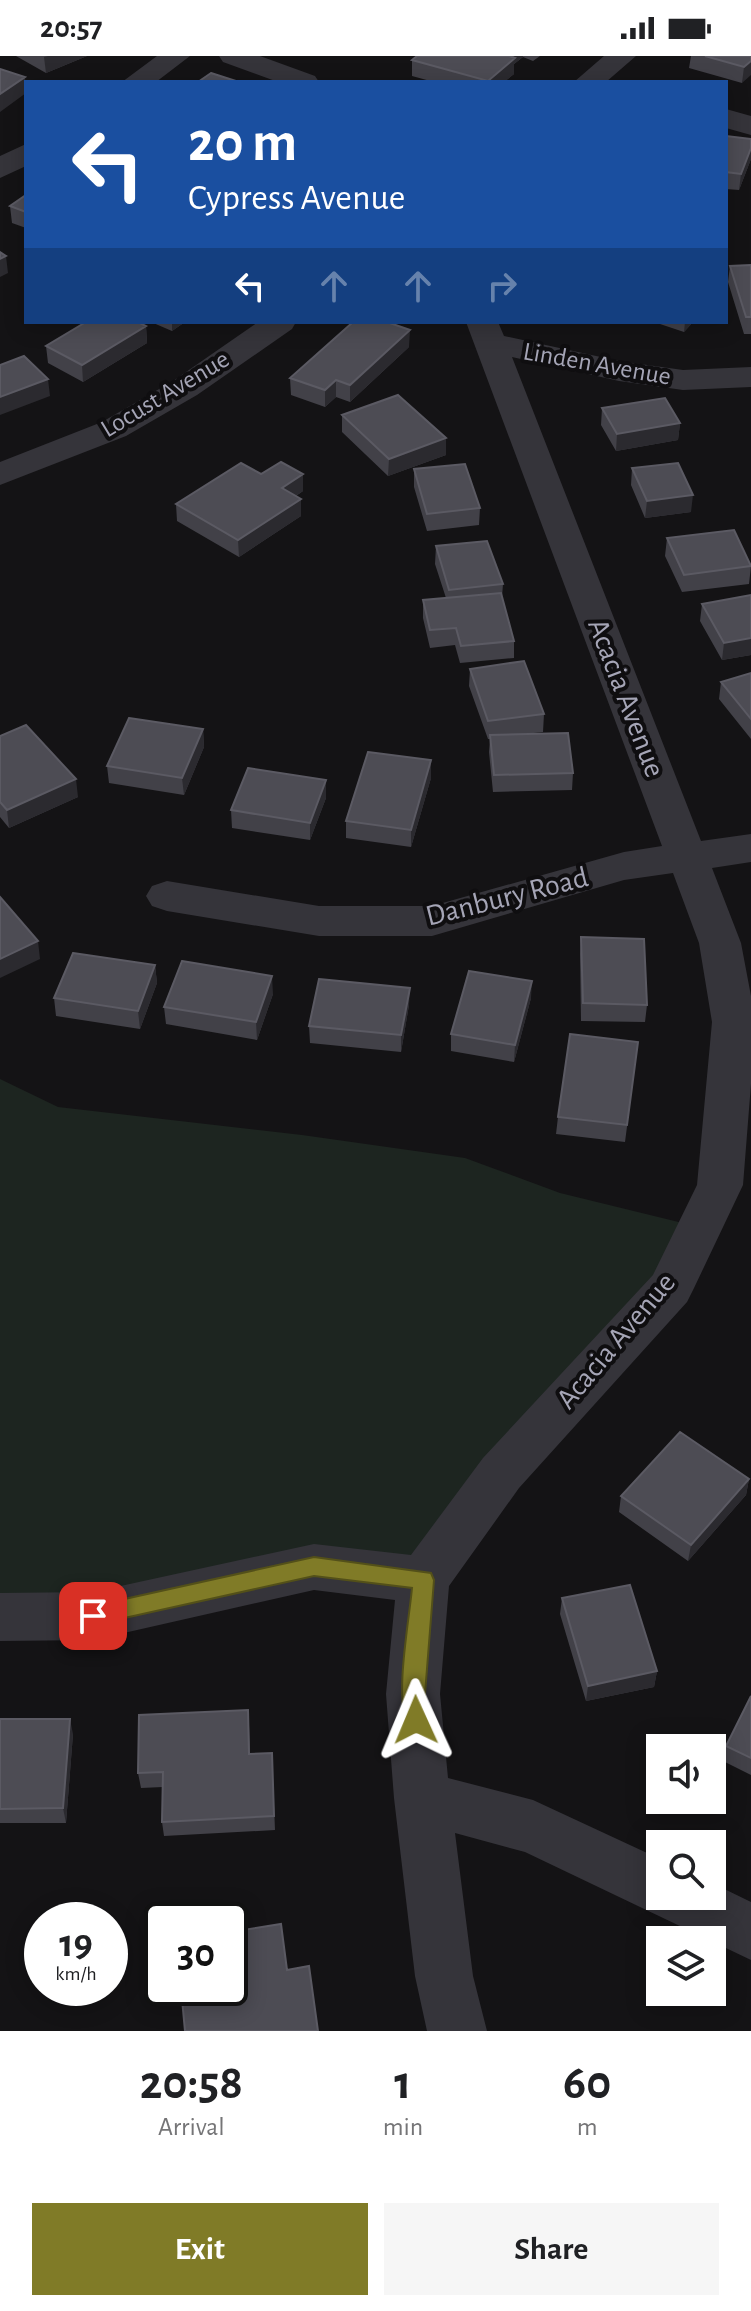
<!DOCTYPE html>
<html lang="en">
<head>
<meta charset="utf-8">
<style>
  :root { --surface:#fff; --page:#f6f6f6; --text:#202124; --muted:#757577; --accent:#807b27 }
  body { margin:0; font-family:"Alegreya Sans",sans-serif; background:var(--page); color:var(--text); height:100vh; display:flex; flex-direction:column; font-size:30px; white-space:nowrap }
  * { box-sizing:border-box; margin:0 }
  p { font-size:26px; color:var(--muted) }
  .icon { flex:none; width:44px; height:44px; fill:none; stroke:currentColor; stroke-width:2; stroke-linecap:round; stroke-linejoin:round }
  .map { position:relative; height:1975px; overflow:hidden }
  .drawer { display:flex; flex-direction:column; background:var(--surface); flex:1 }
  .drawer>* { flex:none }
  .top-card { position:absolute; left:24px; top:24px; width:704px; height:244px; border-radius:0px; box-shadow:0 4px 20px #0003; background:#1a4fa0; color:#fff; overflow:hidden }
  .tools { position:absolute; left:646px; top:1678px; display:grid; gap:16px }
  .tools a { display:grid; place-items:center; width:80px; height:80px; border-radius:0px; background:var(--surface); box-shadow:0 4px 20px #0003; font-size:40px }
  .speed { position:absolute; left:24px; top:1846px; display:flex; gap:16px; font-size:40px; font-weight:700; text-align:center }
  .speed>* { display:grid; place-content:center; width:104px; height:104px; border-radius:50%; background:var(--surface); box-shadow:0 4px 20px #0003; line-height:1 }
  .speed small { font-size:20px; font-weight:400 }
  .speed .limit { border:4px solid #111; border-radius:12px; background:#fff; color:#111 }
  .pin { position:absolute; display:grid; place-items:center; width:68px; height:68px; color:#fff; margin:-34px; border-radius:16px; box-shadow:0 4px 12px #0006 }
  .me { position:absolute; width:88px; margin:-44px; rotate:359deg; stroke-linejoin:round; filter:drop-shadow(0 0 6px #0008) }
  .turn { display:flex; align-items:center; gap:28px; height:168px; padding:0 32px; font-size:36px }
  .turn .icon { width:104px; height:104px; stroke-width:2.5 }
  .turn b { display:block; font-size:56px; line-height:68px }
  .lanes { display:flex; align-items:center; height:76px; padding:0 32px; background:#0003; justify-content:center; gap:40px; direction:ltr }
  .lanes .off { opacity:.35 }
  .eta { display:flex; justify-content:space-evenly; align-items:center; height:136px; text-align:center }
  .eta b { font-size:48px; font-weight:700; line-height:56px }
  .button { display:flex; gap:16px; margin-top:auto; padding:16px 32px }
  .button a { flex:1; height:92px; border-radius:0px; background:var(--accent); color:#fff; font-size:32px; font-weight:700; line-height:92px; text-align:center }
  .button a+a { background:var(--page); color:var(--text) }
  .status { display:flex; justify-content:space-between; align-items:center; height:56px; padding:0 40px; background:var(--surface); direction:ltr }
  .status svg { height:22px; fill:currentColor }
  .map>svg:first-child { display:block }
  .green { fill:#1d2520 }
  .lines { fill:none; stroke-linecap:round; stroke-linejoin:round }
  .minor { fill:#35343a; fill-rule:evenodd }
  .wall { fill:#424148 }
  .shaded-wall { fill:#2b2a2f }
  .building { fill:#4d4c54; stroke:#5b5a63; stroke-width:2 }
  .route { fill:#807b27; stroke:#535019; stroke-width:2 }
  .labels { text-anchor:middle; dominant-baseline:central; stroke-width:8; stroke-linejoin:round; paint-order:stroke }
  .far-street-label { font-size:26px; fill:#a5a5b6; stroke:#0f0e10 }
  .street-label { font-size:30px; fill:#a5a5b6; stroke:#0f0e10 }
</style>
</head>
<body>
<div class="status"><b>20:57</b><svg viewBox="0 0 49 12"><path d="M0 12V9h3v3zM5 12V6h3v6zM10 12V3h3v9zM15 12V0h3v12zM26 1h20v11H26zM47 4h2v5h-2z"/></svg></div>
<div class="map">
<svg width="751" height="1975" viewBox="0 0 751 1975">
  <rect width="100%" height="100%" fill="#141315"/>
  <path class="green" d="M0 1023 58 1051 302 1079 465 1102 560 1137 699 1171 423 1524 0 1561Z"/>
  <g class="lines">
    <path class="minor" d="M157 0H190L156 26H122Z
      M219 0H260L315 20 319 26H278L223 6Z
      M604 0H636L606 26H574Z
      M726 53 751 60V79L726 72Z
      M26 88V110L0 122V100Z
      M258 266H296L292 273 197 339 126 380 0 429V406L102 366 173 325Z
      M466 266H498L504 280 619 305 683 314 751 311V331L683 334 619 325 512 301 701 785 751 778V806L712 812 741 887 751 940V1028L743 1129 694 1232 687 1246 519 1432 449 1530 440 1638 448 1722 533 1744 660 1803V1840H712V1827L751 1846V1904L525 1796 455 1777 473 1920 487 1975H427L415 1920 394 1742 386 1638 395 1544 314 1534 93 1584 0 1585V1537L93 1536 314 1488 411 1499 483 1402 653 1219 697 1129 712 966 699 887 673 817 624 824 432 880H319L167 855 152 850 146 840 152 830 167 825 319 850H432L624 796 662 790Z"/>
  </g>
  <path class="wall" d="M16 0H87L46 17Z
    M417 0H540L533 5 523 1 514 8V18L504 26H434L412 20V4Z
    M691 0H751L742 27 689 12Z
    M726 80 751 83V103L739 134 726 133Z
    M26 139V172L12 167 10 150Z
    M751 209V278H744L728 226 730 210Z
    M151 266H185L172 275Z
    M654 266H693L684 276Z
    M146 270 147 287 83 326 48 307 46 290Z
    M409 291 350 346 336 341 325 351 291 339 290 322Z
    M602 352 680 367 678 384 616 395 601 369Z
    M342 359 446 382V399L388 420 342 376Z
    M632 412 691 456 645 462 631 429Z
    M414 413 480 452 479 469 427 475 414 431Z
    M261 418 303 435 296 440 301 460 239 501 177 465 176 448Z
    M667 482 751 510 749 528 682 536 665 500Z
    M436 490 503 528 502 541 514 585V602L460 607 455 589 430 592 423 562V544L446 542 435 508Z
    M751 539V599L722 604 700 565 702 548Z
    M470 613 544 658 543 676 524 678 573 717 572 734 493 736 489 696 490 683H488L469 630Z
    M751 617V683L719 643 721 626Z
    M203 673 204 691 184 739 109 727 107 710Z
    M0 680 78 741 9 772 0 761Z
    M431 722 411 791 346 782V765Z
    M326 742 310 784 232 772 231 754Z
    M581 881 647 949 645 966 581 965 580 898Z
    M155 909 157 927 140 973 56 960 54 942Z
    M273 938 257 984 166 968 164 951Z
    M531 942 514 1006 451 995V978Z
    M409 949 401 996 310 987 309 970Z
    M638 986 625 1086 556 1078 558 1061Z
    M749 1423 746 1439 688 1505 619 1456 621 1440Z
    M562 1542 657 1615 654 1631 586 1645 560 1558Z
    M751 1640V1719L723 1705 726 1690Z
    M0 1663 73 1678 66 1767H0Z
    M249 1669 250 1698 272 1697 275 1774 164 1780 162 1766 163 1731 141 1732 138 1717Z"/>
  <path class="shaded-wall" d="M48 0H87L46 17 44 1Z
    M514 0H523V1L514 8V18L504 26H488L514 2Z
    M751 5V19L742 27 744 11Z
    M25 21 26 37 0 56V38Z
    M751 92V103L739 134 741 118Z
    M6 200 8 217 0 221V203Z
    M172 266H185L172 275Z
    M685 266H693L684 276Z
    M146 270 147 287 83 326 82 309Z
    M410 274 409 291 350 346V329Z
    M48 323 50 340 0 359V341Z
    M336 324V341L325 351V334Z
    M680 367 678 384 616 395 617 378Z
    M446 382V399L388 420 389 403Z
    M303 418V435L282 449V432Z
    M693 439 691 456 645 462 647 445Z
    M301 443V460L239 501 238 484Z
    M751 582V599L722 604 724 587Z
    M203 673 204 691 184 739 182 722Z
    M431 704V722L411 791V774Z
    M76 723 78 741 9 772 7 754Z
    M326 724V742L310 784V767Z
    M38 885 40 903 0 922V903Z
    M155 909 157 927 140 973 138 955Z
    M272 920 273 938 257 984 256 966Z
    M532 925 531 942 514 1006 515 989Z
    M410 932 409 949 401 996V979Z
    M749 1423 746 1439 688 1505 691 1489Z
    M657 1615 654 1631 586 1645 588 1630Z
    M70 1663 73 1678 66 1767 63 1752Z"/>
  <path class="building" d="M417 0H509L515 2 488 25 412 4Z
    M705 0H751V5L744 11Z
    M0 13 25 21 0 38Z
    M211 17 239 26H198Z
    M726 80 751 83V92L741 118 726 116Z
    M26 139V156L10 150Z
    M0 196 6 200 0 203Z
    M751 209V261H746L730 210Z
    M86 266H138L146 270 82 309 46 290Z
    M353 266H387L410 274 350 329 336 324 325 334 290 322Z
    M24 300 48 323 0 341V309Z
    M398 339 446 382 389 403 342 359Z
    M665 342 680 367 617 378 602 352Z
    M281 406 303 418 282 432 301 443 238 484 176 448 241 407 261 418Z
    M678 407 693 439 647 445 632 412Z
    M465 408 480 452 427 458 414 413Z
    M734 474 751 510 684 519 667 482Z
    M487 485 503 528 449 534 436 490Z
    M501 537 514 585 461 590 456 572 430 574 423 544Z
    M751 539V582L724 587 702 548Z
    M524 605 544 658 488 665 470 613Z
    M751 617V663L721 626Z
    M129 662 203 673 182 722 107 710Z
    M26 669 76 723 7 754 0 746V680Z
    M568 677 573 717 494 719 490 679Z
    M368 696 431 704 411 774 346 765Z
    M248 712 326 724 310 767 231 754Z
    M0 841 38 885 0 903Z
    M581 881 644 883 647 949 583 947Z
    M73 897 155 909 138 955 54 942Z
    M182 905 272 920 256 966 164 951Z
    M469 915 532 925 515 989 451 978Z
    M319 923 410 932 401 979 309 970Z
    M570 978 638 986 627 1069 558 1061Z
    M680 1376 749 1423 691 1489 621 1440Z
    M630 1529 657 1615 588 1630 562 1542Z
    M751 1640V1702L726 1690Z
    M248 1654 249 1698 272 1697 274 1760 162 1766 163 1716 138 1717 139 1659Z
    M0 1663H70L63 1752 0 1753Z
    M281 1868 287 1914 309 1910 318 1975H185L181 1932H230V1876Z"/>
  <path class="route" d="M314 1501 431 1517 434 1524 425 1638 427 1664 424 1671 416 1674 408 1671C394 1642 409 1566 412 1532L314 1520 93 1569 85 1567 82 1560 85 1553 93 1550Z"/>
  <g class="labels">
    <g class="far-street-label">
      <text transform="translate(597 308) rotate(10)">Linden Avenue</text>
      <text transform="translate(165 338) rotate(-31)">Locust Avenue</text>
    </g>
    <g class="street-label">
      <text transform="translate(626 642) rotate(69)">Acacia Avenue</text>
      <text transform="translate(507 841) rotate(-14)">Danbury Road</text>
      <text transform="translate(616 1285) rotate(-50)">Acacia Avenue</text>
    </g>
  </g>
</svg>
<div class="tools">
<a><svg class="icon" aria-label="sound" viewBox="0 0 24 24"><path d="M4 9h4l5-4v14l-5-4H4zM17 9q2 3 0 6"/></svg></a>
<a><svg class="icon" aria-label="search" viewBox="0 0 24 24"><circle cx="10" cy="10" r="6"/><path d="M15 15l6 6"/></svg></a>
<a><svg class="icon" aria-label="layers" viewBox="0 0 24 24"><path d="M12 4l9 5-9 5-9-5zM3 14l9 5 9-5"/></svg></a>
</div>
<div class="speed"><div>19<small>km/h</small></div><div class="limit">30</div></div>
<div class="pin" style="left:93px;top:1560px;background:#d93025"><svg class="icon" aria-label="arrive" viewBox="0 0 24 24"><path d="M6 21V4h12l-3 4 3 4H6"/></svg></div>
<svg class="me" style="left:416px;top:1664px" viewBox="-20 -20 40 40"><path d="M0-17L14 15 0 8-14 15z" fill="#807b27" stroke="#fff" stroke-width="4"/></svg>
<div class="top-card">
<div class="turn"><svg class="icon" aria-label="left" viewBox="0 0 24 24"><path d="M17 20v-9H6M10 6l-5 5 5 5"/></svg><div><b>20 m</b>Cypress Avenue</div></div>
<div class="lanes"><svg class="icon" aria-label="left" viewBox="0 0 24 24"><path d="M17 20v-9H6M10 6l-5 5 5 5"/></svg><svg class="icon off" aria-label="ahead" viewBox="0 0 24 24"><path d="M12 20V5M6 11l6-6 6 6"/></svg><svg class="icon off" aria-label="ahead" viewBox="0 0 24 24"><path d="M12 20V5M6 11l6-6 6 6"/></svg><svg class="icon off" aria-label="right" viewBox="0 0 24 24"><path d="M7 20v-9h11M14 6l5 5-5 5"/></svg></div>
</div>
</div>
<section class="drawer">
<div class="eta">
<div><b>20:58</b><p>Arrival</p></div>
<div><b>1</b><p>min</p></div>
<div><b>60</b><p>m</p></div>
</div>
<div class="button"><a>Exit</a><a>Share</a></div>
</section>
</body>
</html>
